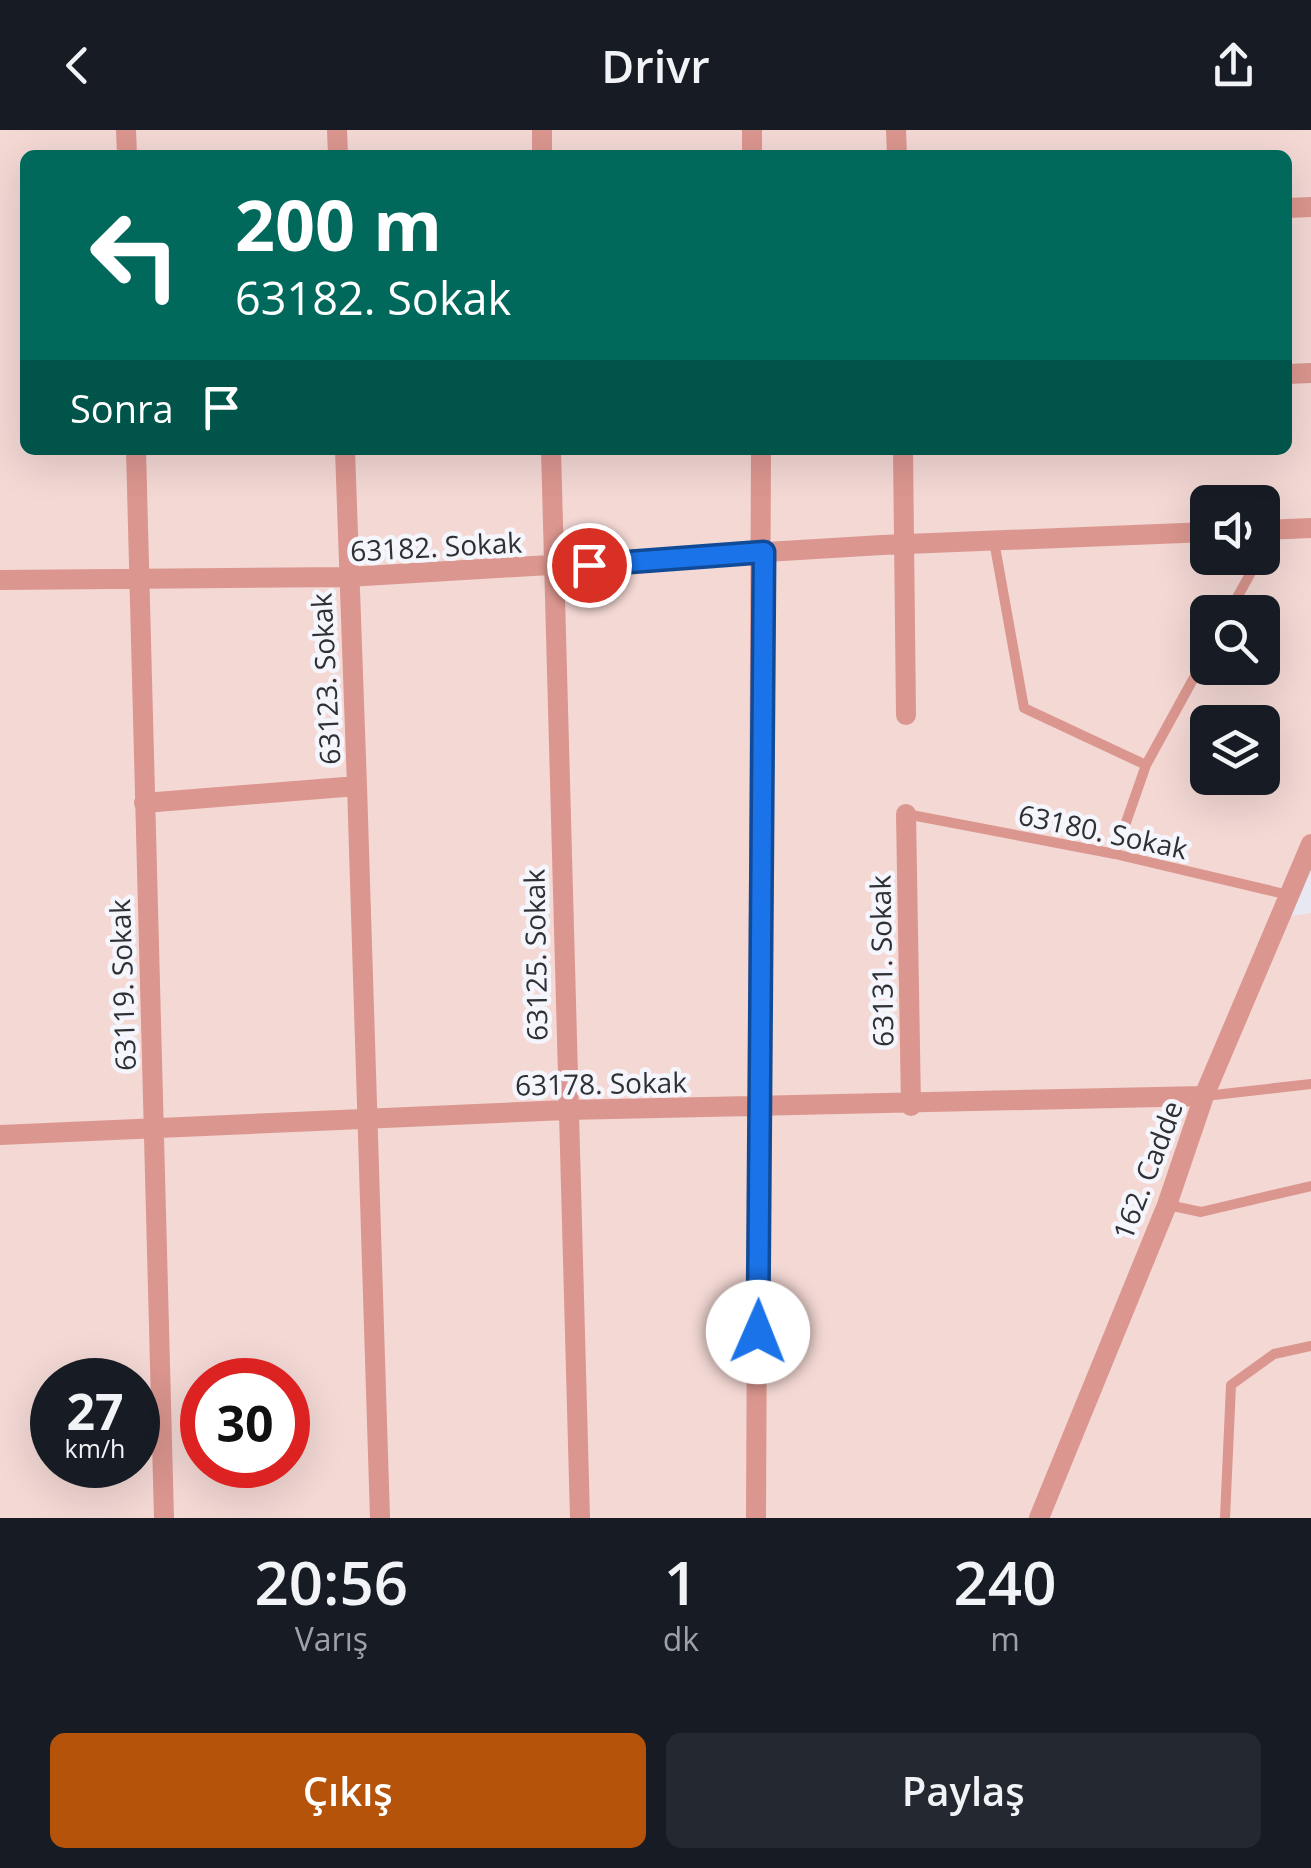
<!DOCTYPE html>
<html lang="tr">
<head>
<meta charset="utf-8">
<style>
  :root { --surface:#171b24; --page:#242831; --text:#f1f3f6; --muted:#9ea1a6; --accent:#b45309 }
  body { margin:0; font-family:"Open Sans",sans-serif; background:var(--page); color:var(--text); height:100vh; display:flex; flex-direction:column; font-size:38px; white-space:nowrap }
  * { box-sizing:border-box; margin:0 }
  p { font-size:32px; color:var(--muted) }
  .icon { flex:none; width:55px; height:55px; fill:none; stroke:currentColor; stroke-width:2; stroke-linecap:round; stroke-linejoin:round }
  .map { position:relative; height:1388px; overflow:hidden }
  .side { display:flex; flex-direction:column; background:var(--surface); flex:1 }
  .side>* { flex:none }
  .guide { position:absolute; left:20px; top:20px; width:1272px; height:305px; border-radius:15px; box-shadow:0 10px 40px #0002; background:#00695c; color:#fff; overflow:hidden }
  .fabs { position:absolute; left:1190px; top:355px; display:grid; gap:20px }
  .fabs a { display:grid; place-items:center; width:90px; height:90px; border-radius:15px; background:var(--surface); box-shadow:0 10px 40px #0002; font-size:50px }
  .speed { position:absolute; left:30px; top:1228px; display:flex; gap:20px; font-size:50px; font-weight:700; text-align:center }
  .speed>* { display:grid; place-content:center; width:130px; height:130px; border-radius:50%; background:var(--surface); box-shadow:0 10px 40px #0002; line-height:1 }
  .speed small { font-size:25px; font-weight:400 }
  .speed .limit { border:15px solid #d22; background:#fff; color:#111 }
  .pin { position:absolute; display:grid; place-items:center; width:85px; height:85px; color:#fff; margin:-42px; border:5px solid #fff; border-radius:50%; box-shadow:0 2px 10px #0007 }
  .me { position:absolute; width:110px; margin:-55px; rotate:1deg; stroke-linejoin:round; filter:drop-shadow(0 0 8px #0008) }
  .turn { display:flex; align-items:center; gap:35px; height:210px; padding:0 50px; font-size:45px }
  .turn .icon { width:130px; height:130px; stroke-width:2.5 }
  .turn b { display:block; font-size:70px; line-height:85px }
  .then { display:flex; align-items:center; height:95px; padding:0 50px; background:#0003; gap:20px; font-size:38px }
  .eta { display:flex; justify-content:space-evenly; align-items:center; height:170px; text-align:center }
  .eta b { font-size:60px; font-weight:600; line-height:70px }
  .action { display:flex; gap:20px; margin-top:auto; padding:20px 50px }
  .action a { flex:1; height:115px; border-radius:15px; background:var(--accent); color:#fff; font-size:40px; font-weight:600; line-height:115px; text-align:center }
  .action a+a { background:var(--page); color:var(--text) }
  header { display:flex; justify-content:space-between; align-items:center; height:130px; padding:0 50px; background:var(--surface); font-size:45px; font-weight:600 }
  .map>svg:first-child { display:block }
  .industrial { fill:#f3d8d4; fill-rule:evenodd }
  .lines { fill:none; stroke-linecap:round; stroke-linejoin:round }
  .service { stroke:#db968f; stroke-width:10 }
  .minor { stroke:#db968f; stroke-width:20 }
  .route-casing { stroke:#114b97; stroke-width:25 }
  .route { stroke:#1a73e8; stroke-width:18 }
  .labels { text-anchor:middle; dominant-baseline:central; stroke-width:9; stroke-linejoin:round; paint-order:stroke }
  .street-label { font-size:28px; fill:#2f3033; stroke:#f5f6fd }
</style>
</head>
<body>
<header><svg class="icon" aria-label="back" viewBox="0 0 24 24"><path d="M15 5l-7 7 7 7"/></svg>Drivr<svg class="icon" aria-label="share" viewBox="0 0 24 24"><path d="M12 15V3M7 8l5-5 5 5M5 13v7h14v-7"/></svg></header>
<div class="map">
<svg width="1311" height="1388" viewBox="0 0 1311 1388">
  <rect width="100%" height="100%" fill="#e7e8f2"/>
  <path class="industrial" d="M0 0H1311V716L1277 788 1311 783V1388H0ZM25 25H1288V320H25ZM1208 372H1262V428H1208ZM1208 482H1262V538H1208ZM1208 592H1262V648H1208ZM52 1250H138V1335H52ZM202 1250H288V1335H202Z"/>
  <g class="lines">
    <path class="service" d="M994 411 1024 578 1146 635
      M1262 420 1274 400
      M1229 482 1259 428
      M906 684 1115 724 1289 765
      M1115 724 1146 635 1208 522
      M1205 966 1311 954
      M1168 1075 1201 1082 1311 1056
      M1225 1388 1231 1255 1274 1224 1311 1216"/>
    <path class="minor" d="M126 0 127 25
      M337 0 338 25
      M542 0V25
      M752 0V25
      M896 0 897 25
      M1288 78 1311 77
      M1288 244 1311 243
      M136 320 164 1388
      M345 320 357 656
      M551 320 580 1388
      M903 320 906 585
      M1262 400 1311 398
      M0 450 348 447 882 415 1208 402
      M144 673 357 656 380 1388
      M906 684 911 976
      M0 1005 566 980 1204 966
      M756 1388 761 320
      M1039 1388 1167 1075 1204 966 1311 714"/>
  </g>
  <g class="lines">
    <defs>
      <path id="route" d="M589 435 764 422 758 1202"/>
    </defs>
    <use href="#route" class="route-casing"/>
    <use href="#route" class="route"/>
  </g>
  <g class="labels">
    <g class="street-label">
      <text transform="translate(436 416) rotate(-3)">63182. Sokak</text>
      <text transform="translate(325 549) rotate(-93)">63123. Sokak</text>
      <text transform="translate(1103 701) rotate(12)">63180. Sokak</text>
      <text transform="translate(535 825) rotate(-91)">63125. Sokak</text>
      <text transform="translate(881 831) rotate(-91)">63131. Sokak</text>
      <text transform="translate(122 855) rotate(-92)">63119. Sokak</text>
      <text transform="translate(601 953) rotate(-1)">63178. Sokak</text>
      <text transform="translate(1147 1040) rotate(-69)">162. Cadde</text>
    </g>
  </g>
</svg>
<div class="fabs">
<a><svg class="icon" aria-label="sound" viewBox="0 0 24 24"><path d="M4 9h4l5-4v14l-5-4H4zM17 9q2 3 0 6"/></svg></a>
<a><svg class="icon" aria-label="search" viewBox="0 0 24 24"><circle cx="10" cy="10" r="6"/><path d="M15 15l6 6"/></svg></a>
<a><svg class="icon" aria-label="layers" viewBox="0 0 24 24"><path d="M12 4l9 5-9 5-9-5zM3 14l9 5 9-5"/></svg></a>
</div>
<div class="speed"><div>27<small>km/h</small></div><div class="limit">30</div></div>
<div class="pin" style="left:589px;top:435px;background:#d93025"><svg class="icon" aria-label="arrive" viewBox="0 0 24 24"><path d="M6 21V4h12l-3 4 3 4H6"/></svg></div>
<svg class="me" style="left:758px;top:1202px" viewBox="-20 -20 40 40"><circle r="19" fill="#fff"/><path d="M0-13L10 11 0 6-10 11z" fill="#1a73e8"/></svg>
<div class="guide">
<div class="turn"><svg class="icon" aria-label="left" viewBox="0 0 24 24"><path d="M17 20v-9H6M10 6l-5 5 5 5"/></svg><div><b>200 m</b>63182. Sokak</div></div>
<div class="then">Sonra<svg class="icon" aria-label="arrive" viewBox="0 0 24 24"><path d="M6 21V4h12l-3 4 3 4H6"/></svg></div>
</div>
</div>
<section class="side">
<div class="eta">
<div><b>20:56</b><p>Varış</p></div>
<div><b>1</b><p>dk</p></div>
<div><b>240</b><p>m</p></div>
</div>
<div class="action"><a>Çıkış</a><a>Paylaş</a></div>
</section>
</body>
</html>
